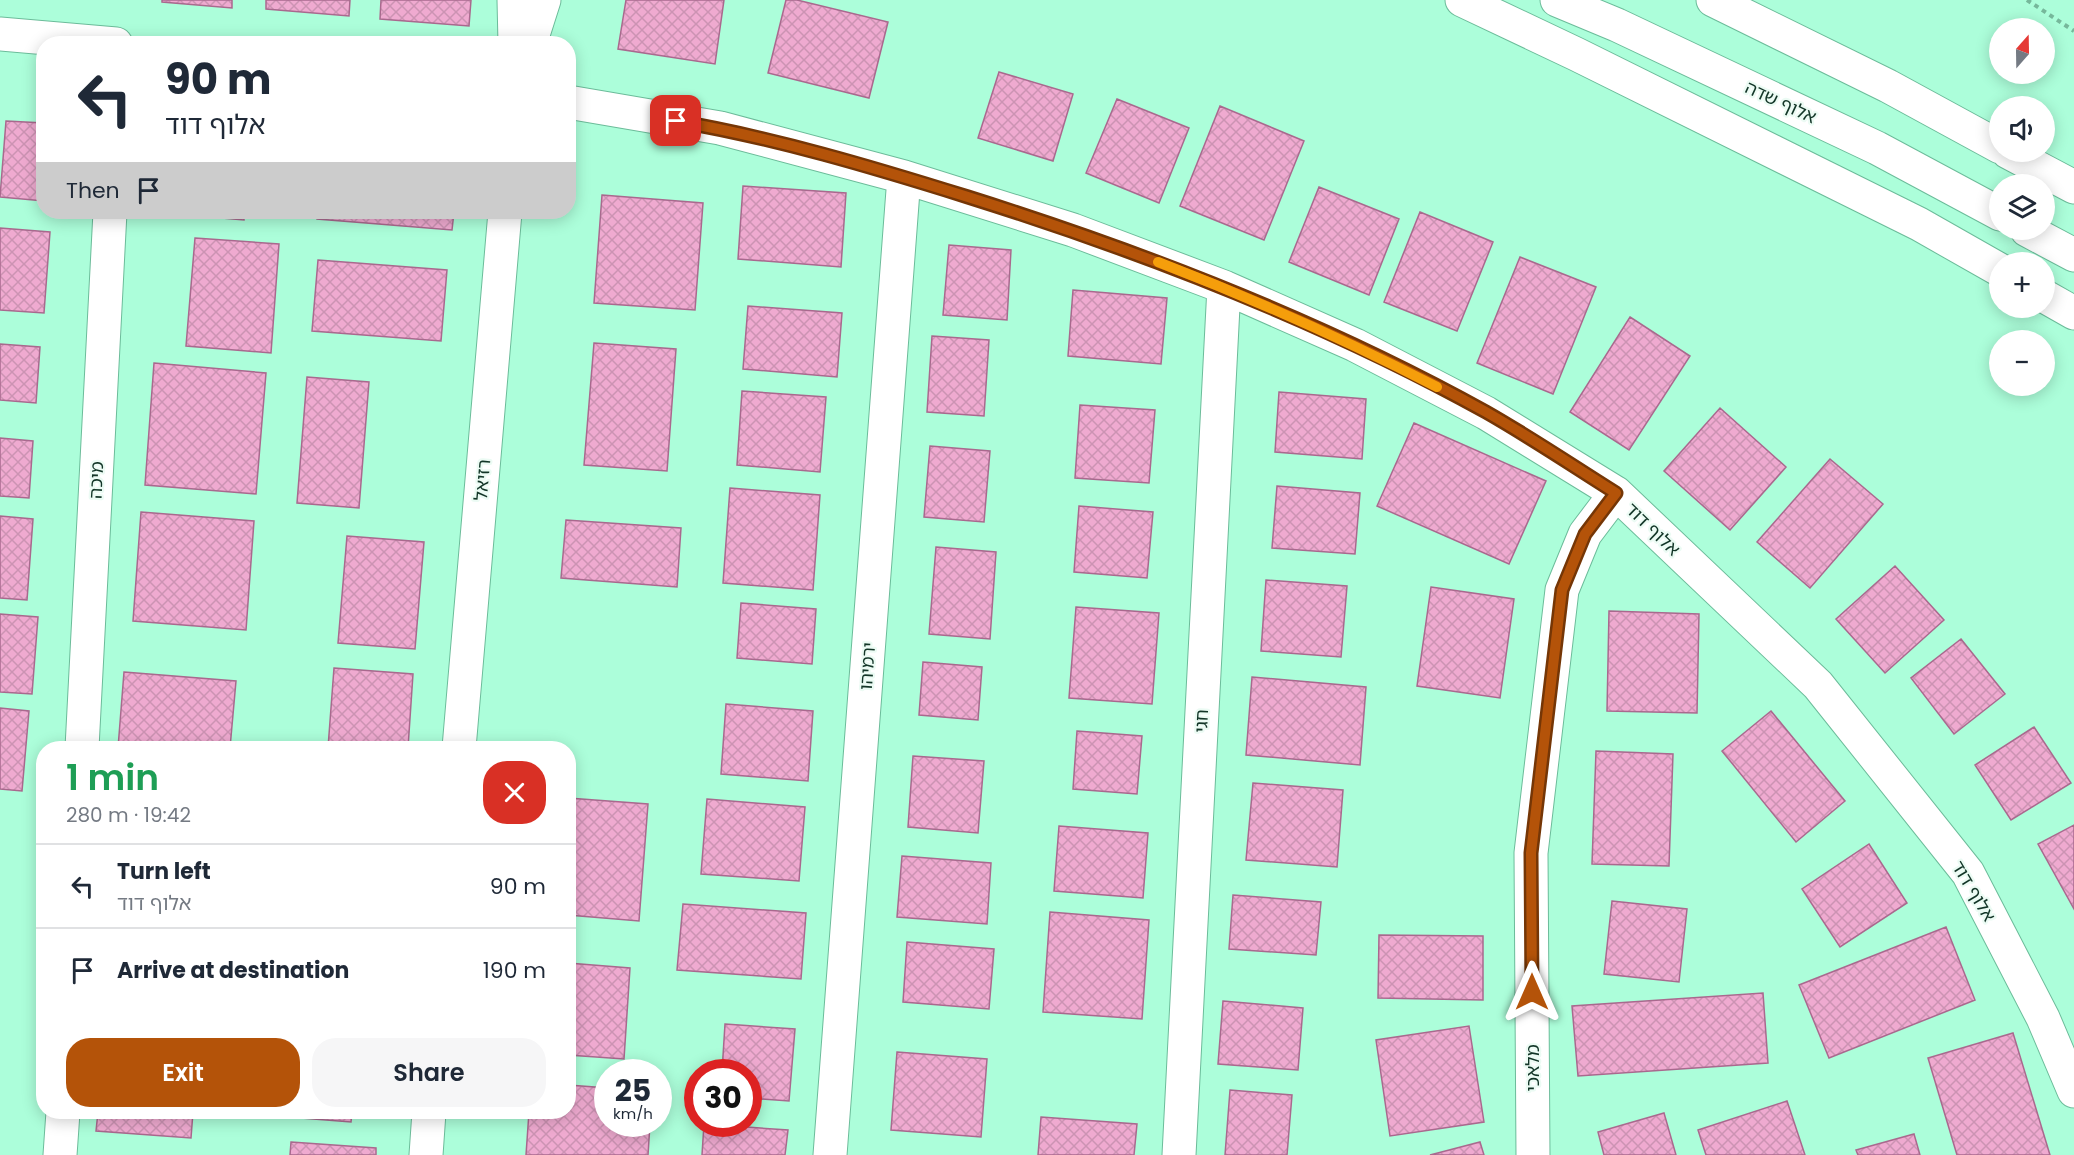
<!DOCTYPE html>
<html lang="en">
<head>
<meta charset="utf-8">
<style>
  :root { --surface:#fff; --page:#f6f6f7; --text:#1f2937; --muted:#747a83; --line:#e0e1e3; --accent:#b45309 }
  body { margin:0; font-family:Poppins,"Noto Sans Hebrew",sans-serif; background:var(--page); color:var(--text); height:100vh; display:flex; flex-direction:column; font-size:22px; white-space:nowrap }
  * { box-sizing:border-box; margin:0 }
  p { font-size:20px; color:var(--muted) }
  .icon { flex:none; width:33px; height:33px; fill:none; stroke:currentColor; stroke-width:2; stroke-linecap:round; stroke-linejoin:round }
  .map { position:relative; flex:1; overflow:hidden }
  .details { position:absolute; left:36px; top:741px; width:540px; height:378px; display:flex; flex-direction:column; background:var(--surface); border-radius:24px; box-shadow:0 3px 15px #0003 }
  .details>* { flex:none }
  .banner { position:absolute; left:36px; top:36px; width:540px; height:183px; border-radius:24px; box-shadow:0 3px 15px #0003; background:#fff; color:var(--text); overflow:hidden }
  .needle { width:39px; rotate:20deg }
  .controls { position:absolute; left:1989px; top:18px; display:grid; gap:12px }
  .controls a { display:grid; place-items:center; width:66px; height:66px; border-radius:50%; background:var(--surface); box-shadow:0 3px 15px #0003; font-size:30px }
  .speed { position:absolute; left:594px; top:1059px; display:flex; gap:12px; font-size:30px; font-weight:700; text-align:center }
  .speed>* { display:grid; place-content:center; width:78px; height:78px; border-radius:50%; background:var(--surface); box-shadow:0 3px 15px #0003; line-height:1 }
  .speed small { font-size:15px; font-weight:400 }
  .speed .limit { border:9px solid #d22; background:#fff; color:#111 }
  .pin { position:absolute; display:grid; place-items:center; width:51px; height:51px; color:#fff; margin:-26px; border-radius:12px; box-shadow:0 3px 9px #0006 }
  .me { position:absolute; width:66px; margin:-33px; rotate:0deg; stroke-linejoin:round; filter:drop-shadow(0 0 4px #0008) }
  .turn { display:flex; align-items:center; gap:21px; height:126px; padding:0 30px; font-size:27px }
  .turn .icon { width:78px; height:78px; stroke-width:2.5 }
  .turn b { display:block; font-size:42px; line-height:51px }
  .then { display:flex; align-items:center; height:57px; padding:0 30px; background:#0003; gap:12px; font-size:22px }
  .round { display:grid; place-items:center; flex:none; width:63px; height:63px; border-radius:24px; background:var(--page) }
  .headline { display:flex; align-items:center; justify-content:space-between; height:102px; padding:0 30px }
  h1 { font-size:36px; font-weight:600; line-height:45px; color:#1e9e55 }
  .button { display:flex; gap:12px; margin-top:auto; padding:12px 30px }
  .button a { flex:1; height:69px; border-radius:24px; background:var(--accent); color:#fff; font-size:24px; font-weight:600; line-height:69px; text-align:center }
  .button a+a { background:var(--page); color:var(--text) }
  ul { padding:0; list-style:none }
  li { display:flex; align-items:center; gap:18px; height:84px; padding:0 30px; border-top:2px solid var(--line) }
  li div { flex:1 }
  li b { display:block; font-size:22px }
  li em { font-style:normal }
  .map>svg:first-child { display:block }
  .building { fill:url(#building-cross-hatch); stroke:#a9698e; stroke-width:1.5 }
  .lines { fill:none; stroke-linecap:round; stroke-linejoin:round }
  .minor-casing { stroke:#6cbc9a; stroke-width:35 }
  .major-casing { stroke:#6cbc9a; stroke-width:35 }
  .path { stroke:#76b89b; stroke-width:4; stroke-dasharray:4.5 4.5; stroke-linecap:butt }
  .minor { stroke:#fff; stroke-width:33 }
  .major { stroke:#fff; stroke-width:33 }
  .route-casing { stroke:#753606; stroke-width:15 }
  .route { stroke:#b45309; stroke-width:10 }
  .slow { stroke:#f59e0b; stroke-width:10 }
  .labels { text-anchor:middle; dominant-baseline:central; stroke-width:4.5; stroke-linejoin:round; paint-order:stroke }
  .street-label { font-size:18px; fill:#123527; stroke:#ecfbf4 }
</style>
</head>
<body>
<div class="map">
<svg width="2074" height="1155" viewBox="0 0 2074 1155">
  <defs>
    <pattern id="building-cross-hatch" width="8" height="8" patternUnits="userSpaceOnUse" patternTransform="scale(1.5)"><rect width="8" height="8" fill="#efaad0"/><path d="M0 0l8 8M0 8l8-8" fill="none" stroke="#cc93b3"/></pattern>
  </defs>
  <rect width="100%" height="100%" fill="#acfeda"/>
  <path class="building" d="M162 0H232V8L162 2Z
    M266 0H350L349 16 266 9Z
    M381 0H471L469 26 380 19Z
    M626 0H724L715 64 618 49Z
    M786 0H797L888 22 869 98 768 73Z
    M999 72 1073 94 1053 161 978 138Z
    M1117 99 1189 128 1159 203 1086 173Z
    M1220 106 1304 141 1264 240 1180 206Z
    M6 121 44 123V201L0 197Z
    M743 186 846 193 841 267 738 259Z
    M1319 187 1399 219 1369 295 1289 262Z
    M602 195 703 203 695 310 594 303Z
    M151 212H244V220Z
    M317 212H454L452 230 317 219Z
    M1420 212 1493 242 1457 331 1384 302Z
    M0 228 50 232 44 313 0 310Z
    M195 238 279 244 271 353 186 346Z
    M949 245 1011 250 1007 320 943 315Z
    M1520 257 1596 287 1553 394 1477 363Z
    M318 260 447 270 441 341 312 331Z
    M1073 290 1167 298 1161 364 1068 356Z
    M748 306 842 313 837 377 743 369Z
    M1630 317 1690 356 1629 450 1570 412Z
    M932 336 989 340 984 416 927 412Z
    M594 343 676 349 667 471 584 465Z
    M0 344 40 347 36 403 0 400Z
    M154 363 266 373 256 494 145 485Z
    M307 377 369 382 359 508 297 503Z
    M742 391 826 397 820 472 737 465Z
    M1279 392 1366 399 1362 459 1275 452Z
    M1080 405 1155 410 1149 483 1075 478Z
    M1720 408 1786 467 1730 530 1664 471Z
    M1414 423 1546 481 1509 564 1377 506Z
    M0 438 33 441 29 498 0 496Z
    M930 446 990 451 984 522 924 517Z
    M1830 459 1883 504 1810 588 1757 542Z
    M1277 486 1360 493 1355 554 1272 548Z
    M730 488 820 495 813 590 723 583Z
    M1079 506 1153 512 1147 578 1074 572Z
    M141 512 254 521 246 630 133 621Z
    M0 516 33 519 27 600 0 598Z
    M566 520 681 528 677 587 561 578Z
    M347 536 424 542 415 649 338 643Z
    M936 547 996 552 990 639 929 634Z
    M1895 566 1944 620 1885 673 1836 619Z
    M1266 580 1347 586 1341 657 1261 651Z
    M1431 587 1514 599 1500 698 1417 686Z
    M741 603 816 609 812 664 737 658Z
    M1076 607 1159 613 1152 704 1069 698Z
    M1609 611 1699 614 1697 713 1607 711Z
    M0 614 38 617 32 694 0 692Z
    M1961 639 2005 694 1954 734 1911 678Z
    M923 662 982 667 978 720 919 715Z
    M334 668 413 674 408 748H328Z
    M124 672 236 681 230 748H118Z
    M1252 677 1366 687 1360 765 1246 755Z
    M726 704 813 711 808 781 721 774Z
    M0 708 29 711 22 791 0 789Z
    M1771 711 1845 801 1796 842 1722 751Z
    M2034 727 2071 783 2011 820 1975 765Z
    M1077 731 1142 736 1137 794 1073 789Z
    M1596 751 1673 754 1669 866 1592 864Z
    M913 756 984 761 978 833 908 827Z
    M1253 783 1343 790 1337 867 1246 860Z
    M568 798 648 804 639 921 568 915Z
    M707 799 805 807 799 881 701 874Z
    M2074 825V909L2038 844Z
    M1059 826 1148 833 1143 898 1054 891Z
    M1869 844 1907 903 1840 947 1802 889Z
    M902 856 991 863 987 924 897 917Z
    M1233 895 1321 902 1316 955 1229 949Z
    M1612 901 1687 909 1679 982 1604 974Z
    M683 904 806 913 801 979 677 970Z
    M1050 912 1149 920 1142 1019 1043 1012Z
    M1946 927 1975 1000 1829 1058 1799 985Z
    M1379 935 1483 936V1000L1378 998Z
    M907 942 994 949 989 1009 903 1002Z
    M568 963 630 968 624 1059 568 1055Z
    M1763 993 1768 1063 1578 1076 1572 1006Z
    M1223 1001 1303 1008 1298 1070 1218 1064Z
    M725 1024 795 1029 789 1101 748 1098V1072H722Z
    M1469 1026 1484 1122 1390 1136 1376 1040Z
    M2013 1033 2050 1155H1957L1928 1058Z
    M897 1052 987 1059 981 1137 891 1130Z
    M568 1085 608 1088V1124H650L648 1155H526L529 1112H568Z
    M1230 1090 1292 1095 1287 1155H1225Z
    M1787 1101 1805 1155H1706L1698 1130Z
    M98 1112H193L191 1138 96 1131Z
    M263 1112H352L351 1122 263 1115Z
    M1664 1113 1676 1155H1604L1598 1132Z
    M1041 1117 1137 1124 1134 1155H1038Z
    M704 1124 788 1130 785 1155H702Z
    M1914 1134 1920 1155H1858L1856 1150Z
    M291 1142 376 1148V1155H290Z
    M1480 1142 1484 1155H1430Z"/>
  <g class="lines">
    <defs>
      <path id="minor" d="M514 0 515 44
        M0 34 116 44
        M530 44 544 0
        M568 102 720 128 904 177 1073 230 1224 287 1355 345 1486 413 1616 493 1818 685 1968 873 2043 1018 2074 1091
        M82 748 110 212
        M459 748 505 212
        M60 1155 63 1112
        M426 1155 429 1112
        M830 1155 904 177
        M1179 1155 1224 287
        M1533 1155 1531 853 1562 590 1585 534 1616 493"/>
      <path id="major" d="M1462 0 1576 54 1919 224 2000 270
        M1557 0 1617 25 1877 148 2000 214
        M1713 0 1888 86 2000 147
        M2008 152 2074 187
        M2027 230 2074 255
        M2044 296 2074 313"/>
    </defs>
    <use href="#minor" class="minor-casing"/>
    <use href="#major" class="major-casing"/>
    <path class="path" d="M2027 0 2074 31"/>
    <use href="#minor" class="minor"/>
    <use href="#major" class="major"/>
  </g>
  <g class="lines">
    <defs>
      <path id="route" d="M676 121C775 138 872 167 968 197 1146 253 1322 321 1486 412 1530 437 1573 466 1616 493L1585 534 1562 590 1531 853 1532 992"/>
    </defs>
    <use href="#route" class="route-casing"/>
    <use href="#route" class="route"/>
    <path class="slow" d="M1158 262C1254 299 1346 340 1437 387"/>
  </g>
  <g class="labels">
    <g class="street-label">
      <text transform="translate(1781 102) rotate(25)">אלוף שדה</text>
      <text transform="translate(96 480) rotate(-87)">מיכה</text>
      <text transform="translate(482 480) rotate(-85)">רזיאל</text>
      <text transform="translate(1653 529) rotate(44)">אלוף דוד</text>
      <text transform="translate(867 666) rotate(-86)">ירמיהו</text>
      <text transform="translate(1201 721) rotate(-87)">חגי</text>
      <text transform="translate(1974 891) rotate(59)">אלוף דוד</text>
      <text transform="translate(1532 1068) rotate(-90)">מלאכי</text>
    </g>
  </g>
</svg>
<div class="controls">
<a><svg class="needle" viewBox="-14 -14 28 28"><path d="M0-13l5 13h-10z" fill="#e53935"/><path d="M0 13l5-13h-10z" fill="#747a83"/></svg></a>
<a><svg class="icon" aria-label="sound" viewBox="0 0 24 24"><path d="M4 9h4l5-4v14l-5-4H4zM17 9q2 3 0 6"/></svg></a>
<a><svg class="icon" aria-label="layers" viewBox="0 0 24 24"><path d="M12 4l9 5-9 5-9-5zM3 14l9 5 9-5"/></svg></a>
<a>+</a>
<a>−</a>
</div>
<div class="speed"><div>25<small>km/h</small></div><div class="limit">30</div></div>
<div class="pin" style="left:676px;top:121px;background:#d93025"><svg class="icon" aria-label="arrive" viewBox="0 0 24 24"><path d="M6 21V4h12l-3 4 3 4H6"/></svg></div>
<svg class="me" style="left:1532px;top:992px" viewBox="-20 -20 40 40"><path d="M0-17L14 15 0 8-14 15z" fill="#b45309" stroke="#fff" stroke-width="4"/></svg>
<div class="banner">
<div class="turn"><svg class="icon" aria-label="left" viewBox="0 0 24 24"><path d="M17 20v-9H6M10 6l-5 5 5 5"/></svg><div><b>90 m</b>אלוף דוד</div></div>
<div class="then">Then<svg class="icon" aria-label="arrive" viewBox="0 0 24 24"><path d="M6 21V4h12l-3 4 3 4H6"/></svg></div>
</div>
<section class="details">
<div class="headline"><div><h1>1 min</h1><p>280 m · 19:42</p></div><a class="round" style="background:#d93025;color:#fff"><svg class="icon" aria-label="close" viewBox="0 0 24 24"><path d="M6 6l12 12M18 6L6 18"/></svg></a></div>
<ul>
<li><svg class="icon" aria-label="left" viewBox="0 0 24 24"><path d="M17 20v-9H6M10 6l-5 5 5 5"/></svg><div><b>Turn left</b><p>אלוף דוד</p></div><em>90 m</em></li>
<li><svg class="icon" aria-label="arrive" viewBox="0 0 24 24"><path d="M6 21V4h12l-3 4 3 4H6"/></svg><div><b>Arrive at destination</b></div><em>190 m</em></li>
</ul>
<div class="button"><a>Exit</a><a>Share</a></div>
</section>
</div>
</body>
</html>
